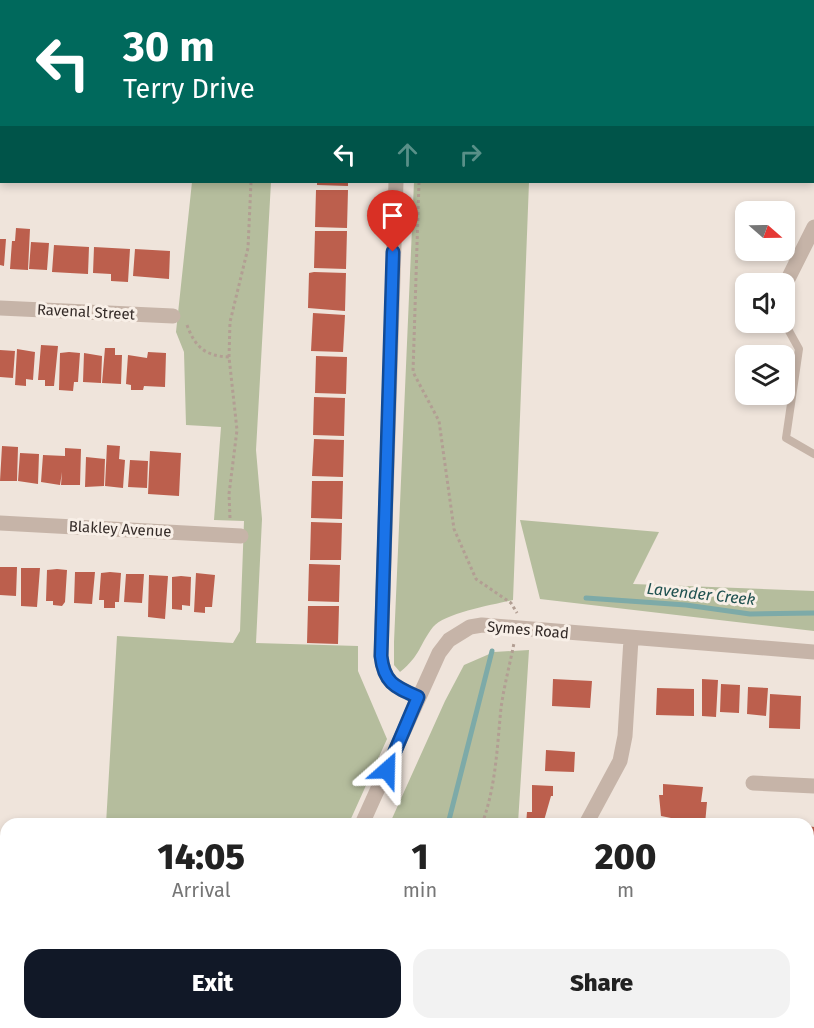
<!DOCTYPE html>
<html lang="en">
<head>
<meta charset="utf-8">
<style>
  :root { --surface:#fff; --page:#f2f2f2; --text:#222; --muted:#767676; --accent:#111827 }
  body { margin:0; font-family:"Fira Sans",sans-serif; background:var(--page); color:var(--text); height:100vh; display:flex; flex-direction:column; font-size:22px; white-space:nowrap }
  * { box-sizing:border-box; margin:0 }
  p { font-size:20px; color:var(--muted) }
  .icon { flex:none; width:33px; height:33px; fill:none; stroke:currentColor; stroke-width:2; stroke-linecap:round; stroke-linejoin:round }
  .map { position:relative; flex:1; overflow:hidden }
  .drawer { position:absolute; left:0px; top:818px; width:814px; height:212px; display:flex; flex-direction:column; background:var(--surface); border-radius:18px 18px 0 0; box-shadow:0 3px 9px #0003 }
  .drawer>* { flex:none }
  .hud { position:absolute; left:0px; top:0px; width:814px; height:183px; box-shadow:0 3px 9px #0003; background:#00695c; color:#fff; overflow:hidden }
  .needle { width:39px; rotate:110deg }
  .tools { position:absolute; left:735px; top:201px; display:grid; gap:12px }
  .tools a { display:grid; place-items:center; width:60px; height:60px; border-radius:12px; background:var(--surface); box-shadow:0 3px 9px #0003; font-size:30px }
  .pin { position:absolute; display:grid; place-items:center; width:51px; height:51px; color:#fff; margin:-62px -26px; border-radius:50% 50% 50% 0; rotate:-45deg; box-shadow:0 0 6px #0007 }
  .pin .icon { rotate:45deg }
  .me { position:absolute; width:66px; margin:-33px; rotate:25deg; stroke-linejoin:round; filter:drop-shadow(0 0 4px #0008) }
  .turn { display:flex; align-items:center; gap:21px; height:126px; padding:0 24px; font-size:27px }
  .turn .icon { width:78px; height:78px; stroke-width:2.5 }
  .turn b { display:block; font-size:42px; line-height:51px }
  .lanes { display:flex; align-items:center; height:57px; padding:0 24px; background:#0003; justify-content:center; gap:30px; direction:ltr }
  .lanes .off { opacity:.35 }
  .eta { display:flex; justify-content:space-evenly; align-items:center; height:102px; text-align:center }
  .eta b { font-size:36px; font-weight:800; line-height:42px }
  .cta { display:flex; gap:12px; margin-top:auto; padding:12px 24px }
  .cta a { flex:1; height:69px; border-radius:18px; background:var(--accent); color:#fff; font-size:24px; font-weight:800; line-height:69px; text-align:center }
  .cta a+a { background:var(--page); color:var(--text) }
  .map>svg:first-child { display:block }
  .green { fill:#b5bd9d }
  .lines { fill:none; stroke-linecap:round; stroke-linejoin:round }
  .stream { stroke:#7daaa8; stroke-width:5 }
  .building { fill:#bc5f4d }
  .path { stroke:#b29e93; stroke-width:3; stroke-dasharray:3 3; stroke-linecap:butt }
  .lane { stroke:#c6b4a8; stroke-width:8 }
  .street { stroke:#c6b4a8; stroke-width:15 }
  .route-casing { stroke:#114b97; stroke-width:15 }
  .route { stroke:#1a73e8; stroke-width:10 }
  .labels { text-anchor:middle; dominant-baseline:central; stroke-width:6; stroke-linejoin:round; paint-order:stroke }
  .street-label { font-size:15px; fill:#342b28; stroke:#f8efe7 }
  .water-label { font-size:16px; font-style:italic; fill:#215251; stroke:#f8efe7 }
</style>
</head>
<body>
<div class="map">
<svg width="814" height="1028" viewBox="0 0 814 1028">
  <rect width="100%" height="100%" fill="#efe4db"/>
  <path class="green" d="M192 182H271L256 450 262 519 256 643 358 646V671L387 739 349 823 106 824 117 636 233 643 240 631 244 521 214 520 221 427 186 425 184 352 176 332Z
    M414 182H529L513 600C495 604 444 613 433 627 419 645 421 655 400 672L394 665V642Z
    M520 520 659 532 633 584 814 591V631L540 599Z
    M529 650 518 823H390L445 701 464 665 494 652Z
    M300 1023H506L505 1028H297Z"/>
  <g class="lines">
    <path class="stream" d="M586 598 686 605 750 614 814 613
      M448 824 492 651
      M397 1028 398 1023"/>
  </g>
  <path class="building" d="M317 182H348V186L317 185Z
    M316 190H348L347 228 315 227Z
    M16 228 30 229 28 270 10 269 12 241H15Z
    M315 231H347L346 269 314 268Z
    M0 239H6L4 266 0 265Z
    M31 242 49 243 47 270 29 269Z
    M54 245 89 247 88 274 52 272Z
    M94 247 130 249 128 282 111 281V274L93 273Z
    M135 249 170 251 169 279 133 276Z
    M314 272 346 273 345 311 308 308 309 273Z
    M313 313 345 315 343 352 311 351Z
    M41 345 58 346 54 386H45V380H38Z
    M105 348H115V355H122L121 384 102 383Z
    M17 349 35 352 33 380 26 379V386L15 385Z
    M0 350 15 351 13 378 0 377Z
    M69 352 80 353 78 382H74L73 391 59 390 60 353Z
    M148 352 166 353 165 387 144 386 143 390H131V385L126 384 128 355 147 358Z
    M84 353 102 356 101 383 83 382Z
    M316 356 347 357 346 394 315 393Z
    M314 397 345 398 344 436 313 435Z
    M314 439 344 440 343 477 312 476Z
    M107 445 120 446 119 459 125 460 123 488 105 486Z
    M2 446 18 447 17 481H0Z
    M65 448 81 449 80 485H61L62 472 60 485 41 482 43 455 65 456Z
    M150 451 181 453 179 496 148 494Z
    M20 453 39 454 38 484 18 481Z
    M86 457 105 459 104 486 85 487Z
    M130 460 148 461 147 488 128 487Z
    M312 481H343L342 519 311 518Z
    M311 522 342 523 341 560H310Z
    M309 564 340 565 339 602 308 601Z
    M0 567H17L16 596 0 595Z
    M21 568H40L37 607 21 606Z
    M57 569 67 570 65 602 62 606 53 605V601H46L47 570Z
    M75 572H95L92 604 74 603Z
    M110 572 121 573 119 602H115V608H104V600H99L101 573Z
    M196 573 215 575 212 607H205V613L194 612Z
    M126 574H144L142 603 124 602Z
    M149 575 168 576 165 619 148 617Z
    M181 576 191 577 190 606 182 605V610L172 609V577Z
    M308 606H339L338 644 307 643Z
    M553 679 592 681 590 708 552 706Z
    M702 679 718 680 716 717 702 716Z
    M721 684 740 685 739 713 720 712Z
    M748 687 768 688 766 716 747 714Z
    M657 688 694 689V716L656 715Z
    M770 694 801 696 800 729 769 728Z
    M546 750 575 752 574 772 545 771Z
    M663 784 703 787 701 802H707L705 824 681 823V820L661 816 659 795H663Z
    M532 785 553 786V796H551L543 824H526L527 812H532Z
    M808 826 814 827V856L808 855Z
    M4 936H6V1016H0Z
    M753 1023H784V1028H753Z"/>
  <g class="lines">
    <path class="path" d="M240 2V0
      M425 2V0
      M419 182 413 372 439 421 454 529 476 579 511 603 517 613
      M187 325C195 347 205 356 229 357
      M230 518 229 494 237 430 229 357 230 322 248 248 251 182
      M482 824C496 786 497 748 501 708 504 686 510 664 514 643
      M457 1028 458 1023"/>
    <path class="lane" d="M784 322 799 349 786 438 814 454"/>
    <path class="street" d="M402 2V0
      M0 95H2
      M396 182 381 656C384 683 395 687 418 697
      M784 287 814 227
      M0 308 173 316
      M0 523 241 536
      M753 783 814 786
      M362 824 439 653 449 640 470 627 482 625 814 652
      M586 824 620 761 625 736 631 639
      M628 1023 637 1028
      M272 1028 274 1023"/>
  </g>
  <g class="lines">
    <defs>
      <path id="route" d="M387 770 418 697C395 687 384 683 381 656L393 252"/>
    </defs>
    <use href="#route" class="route-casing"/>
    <use href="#route" class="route"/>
  </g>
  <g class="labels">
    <g class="street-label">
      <text transform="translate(86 312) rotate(3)">Ravenal Street</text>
      <text transform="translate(120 529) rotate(3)">Blakley Avenue</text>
      <text transform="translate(528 630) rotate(5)">Symes Road</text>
    </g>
    <g class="water-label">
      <text transform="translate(701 594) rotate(6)">Lavender Creek</text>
    </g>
  </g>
</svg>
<div class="tools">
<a><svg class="needle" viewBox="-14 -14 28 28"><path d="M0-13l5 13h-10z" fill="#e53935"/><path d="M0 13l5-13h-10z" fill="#767676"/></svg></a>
<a><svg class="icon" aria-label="sound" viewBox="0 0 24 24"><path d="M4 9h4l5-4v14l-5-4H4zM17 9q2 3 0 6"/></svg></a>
<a><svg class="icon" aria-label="layers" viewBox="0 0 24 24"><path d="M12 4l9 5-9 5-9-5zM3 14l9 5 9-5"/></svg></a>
</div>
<div class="pin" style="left:393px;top:252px;background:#d93025"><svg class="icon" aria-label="arrive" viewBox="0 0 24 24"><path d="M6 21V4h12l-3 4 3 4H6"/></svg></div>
<svg class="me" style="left:387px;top:770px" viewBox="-20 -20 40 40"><path d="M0-17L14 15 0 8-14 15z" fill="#1a73e8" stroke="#fff" stroke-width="4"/></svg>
<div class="hud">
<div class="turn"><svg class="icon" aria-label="left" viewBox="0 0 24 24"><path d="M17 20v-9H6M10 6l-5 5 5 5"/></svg><div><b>30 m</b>Terry Drive</div></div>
<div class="lanes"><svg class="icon" aria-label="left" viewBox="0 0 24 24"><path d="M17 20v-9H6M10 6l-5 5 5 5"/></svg><svg class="icon off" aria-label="ahead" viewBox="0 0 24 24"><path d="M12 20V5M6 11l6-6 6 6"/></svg><svg class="icon off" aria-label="right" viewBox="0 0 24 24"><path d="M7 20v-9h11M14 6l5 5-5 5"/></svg></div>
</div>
<section class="drawer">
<div class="eta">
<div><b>14:05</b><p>Arrival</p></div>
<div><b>1</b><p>min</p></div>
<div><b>200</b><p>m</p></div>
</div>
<div class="cta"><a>Exit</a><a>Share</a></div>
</section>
</div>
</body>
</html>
